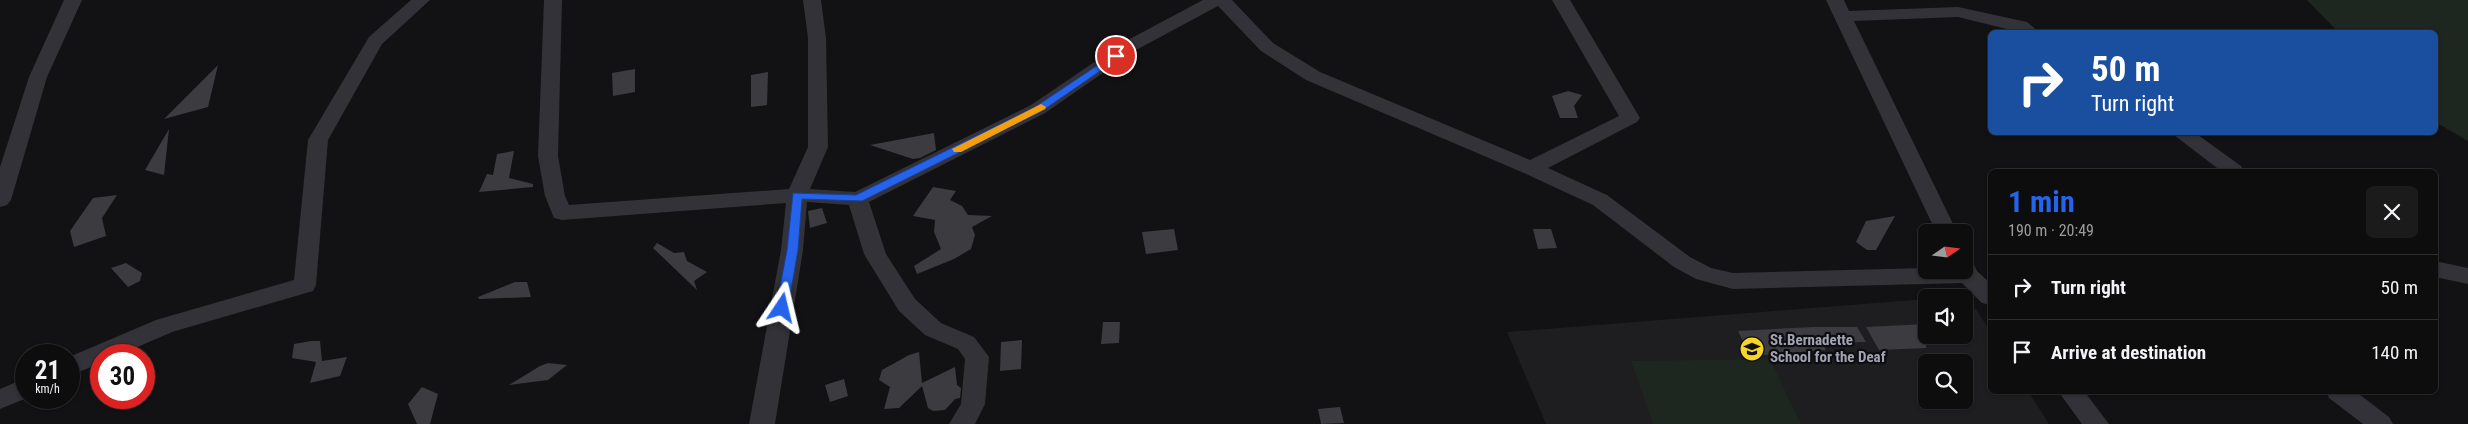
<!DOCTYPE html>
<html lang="en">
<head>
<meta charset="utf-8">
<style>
  :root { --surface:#0e0d0e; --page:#1c1b1c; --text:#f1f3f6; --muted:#9b9c9e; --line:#2e2d2e; --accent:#2563eb }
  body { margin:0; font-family:"Roboto Condensed",sans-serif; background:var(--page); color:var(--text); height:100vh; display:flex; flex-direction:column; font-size:19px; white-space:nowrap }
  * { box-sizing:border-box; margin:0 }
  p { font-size:16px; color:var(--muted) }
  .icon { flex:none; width:28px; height:28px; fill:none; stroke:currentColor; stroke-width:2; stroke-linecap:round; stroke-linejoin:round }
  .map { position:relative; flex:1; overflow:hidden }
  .drawer { position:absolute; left:1988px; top:169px; width:450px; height:225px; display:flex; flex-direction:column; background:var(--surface); border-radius:8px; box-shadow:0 1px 4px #0004,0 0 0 1px var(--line) }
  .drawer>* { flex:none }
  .guide { position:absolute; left:1988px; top:30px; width:450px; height:105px; border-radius:8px; box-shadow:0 1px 4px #0004,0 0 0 1px var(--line); background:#1a4fa0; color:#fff; overflow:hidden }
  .needle { width:32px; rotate:76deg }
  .buttons { position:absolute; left:1918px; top:224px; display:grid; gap:10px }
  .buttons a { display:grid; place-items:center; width:55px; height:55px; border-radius:8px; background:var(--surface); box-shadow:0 1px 4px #0004,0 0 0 1px var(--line); font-size:25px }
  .speed { position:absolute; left:15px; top:344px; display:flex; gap:10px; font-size:25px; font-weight:700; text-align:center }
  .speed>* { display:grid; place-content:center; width:65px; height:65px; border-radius:50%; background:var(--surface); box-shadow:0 1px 4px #0004,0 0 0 1px var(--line); line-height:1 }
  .speed small { font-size:12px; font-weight:400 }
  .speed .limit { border:8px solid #d22; background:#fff; color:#111 }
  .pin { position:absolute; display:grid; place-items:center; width:42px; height:42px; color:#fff; margin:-21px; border:2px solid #fff; border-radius:50%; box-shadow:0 1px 5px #0007 }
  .me { position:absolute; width:55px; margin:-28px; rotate:10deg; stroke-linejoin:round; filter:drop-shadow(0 0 4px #0008) }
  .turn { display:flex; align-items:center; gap:18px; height:105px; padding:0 20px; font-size:22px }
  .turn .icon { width:65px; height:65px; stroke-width:2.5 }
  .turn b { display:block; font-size:35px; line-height:42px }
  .round { display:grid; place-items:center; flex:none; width:52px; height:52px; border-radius:8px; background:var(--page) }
  .summary { display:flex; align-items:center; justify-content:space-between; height:85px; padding:0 20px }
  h1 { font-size:30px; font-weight:700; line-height:38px; color:var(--accent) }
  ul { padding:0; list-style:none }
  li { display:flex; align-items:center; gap:15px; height:65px; padding:0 20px; border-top:1px solid var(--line) }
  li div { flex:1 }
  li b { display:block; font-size:19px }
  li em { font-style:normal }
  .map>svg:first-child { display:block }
  .built { fill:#1e1d20; fill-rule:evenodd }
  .green { fill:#1e2620 }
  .building { fill:#3c3b40 }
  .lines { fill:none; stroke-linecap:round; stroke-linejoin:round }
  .minor { fill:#323238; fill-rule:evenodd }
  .route { fill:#2563eb; stroke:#184099 }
  .slow { fill:#f59e0b }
  .labels { text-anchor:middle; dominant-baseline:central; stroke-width:4.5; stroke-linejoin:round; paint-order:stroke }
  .poi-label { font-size:15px; font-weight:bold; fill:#a2a4b4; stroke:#0d0c0e; text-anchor:start }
</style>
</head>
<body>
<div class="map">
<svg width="2468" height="424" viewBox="0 0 2468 424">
  <rect width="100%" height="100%" fill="#121113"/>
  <path class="built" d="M1926 299V335H1964V305L1976 309 1990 331V391H2028L2049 424H1546L1507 332ZM1926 362H1964V400H1926Z"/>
  <path class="green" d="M2307 0H2468V141L2435 122V32H2338Z
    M1770 359 1801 424H1653L1631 361Z"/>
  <path class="building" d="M218 65 208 107 164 119Z
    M635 69V92L613 96 612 73Z
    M768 72 767 105 751 107V75Z
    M1568 91 1582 95 1574 106 1578 118H1560L1552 96Z
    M169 129 164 175 145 170Z
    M934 133 936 150 920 158 913 159 870 145Z
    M514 151 509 178 533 184V187L479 192 487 174 493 175 497 154Z
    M933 187 956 191 950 200 962 206 968 215 992 216 972 227 975 235 971 249 954 259 917 274 914 266 941 249 934 232 935 220 913 216Z
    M117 195 102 218 106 236 74 247 70 231 93 198Z
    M822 208 827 223 810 228 808 211Z
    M1895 216 1876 250H1867L1856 242 1866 221Z
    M1174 229 1178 250 1146 254 1142 232Z
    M1533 229H1551L1557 248 1538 249Z
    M657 243 674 253 684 252 687 261 707 272 694 281 697 290 653 248Z
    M126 263 142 273 140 281 128 287 111 268Z
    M515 282H527L531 297 479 299 478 297Z
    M1103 322H1120L1119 343 1101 344Z
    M1926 324V348L1879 350 1866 327Z
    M1813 327H1857L1866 342 1822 343 1826 350 1750 356 1738 331Z
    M1022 340 1021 369 1000 371 1001 342Z
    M311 341H320L322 361 347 357 340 376 310 383 316 362 292 358 294 344Z
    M919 352 922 383 955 367 957 385 961 388 960 398 955 399 945 410 933 411 928 408 922 386 899 408 884 409 890 387 879 380 882 370 909 355Z
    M548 363 567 365 548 380 509 385 540 366Z
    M844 379 848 396 830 402 825 385Z
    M422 387 438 394 430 424H417L408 404Z
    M1340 407 1344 423 1321 424 1318 409Z"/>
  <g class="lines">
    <path class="minor" d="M64 0H82L47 77 11 200 7 205 0 207V167L29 77Z
      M411 0H430L382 44 328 140 316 285 313 291 172 332 119 355H101V363L69 376V357L156 320 294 280 308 140 369 37Z
      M544 0H562L558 156 565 196 569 205 789 189 808 147V38L803 0H821L826 38 828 147 810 189 855 192 1031 105 1124 42 1203 0H1232L1273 43 1320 72 1530 160 1619 116 1552 0H1570L1640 118 1637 122 1548 168 1607 195 1690 257 1711 268 1733 273 1926 268 1964 270V258L1972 261 1977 271 1990 283V305L1982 303 1962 283 1733 289 1696 279 1674 267 1593 205 1524 173 1306 80 1261 51 1218 6 1136 50 1045 113 869 202 886 254 915 299 941 323 974 337 989 357 985 404 975 424H949L961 404 965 359 958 349 925 335 899 311 864 254 849 205 807 202 803 250 775 424H749L781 250 786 203 562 220 554 218 545 196 538 156Z
      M1826 0H1844L1849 11 1958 7 2027 22 2039 32H2019L1958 17 1854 21 1957 232H1936Z
      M2170 132H2194L2241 166 2244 171H2221Z
      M2435 261 2468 268V284L2435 277Z
      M26 378 27 398 0 409V389Z
      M2058 391H2084L2109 424H2082Z
      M2326 391H2355L2389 417 2393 424H2363L2329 398Z"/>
  </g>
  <path class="route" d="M1116 53 1121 56 1119 58 1042 111 862 201 802 199 798 250 788 308 782 312 778 311 776 308 787 250 793 193 856 195 1035 107Z"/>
  <path class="slow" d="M1041 104 1046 107 1045 109 961 152H954L952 149Z"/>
  <defs>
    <symbol id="school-disc" viewBox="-11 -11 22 22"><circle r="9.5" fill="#f5d627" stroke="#0d0c0e"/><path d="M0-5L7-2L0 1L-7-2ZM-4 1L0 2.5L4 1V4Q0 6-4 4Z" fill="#111"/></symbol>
  </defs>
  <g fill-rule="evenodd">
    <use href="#school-disc" x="1738" y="335" width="28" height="28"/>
  </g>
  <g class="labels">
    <g class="poi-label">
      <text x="1770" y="340">St.Bernadette<tspan x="1770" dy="17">School for the Deaf</tspan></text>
    </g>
  </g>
</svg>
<div class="buttons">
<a><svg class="needle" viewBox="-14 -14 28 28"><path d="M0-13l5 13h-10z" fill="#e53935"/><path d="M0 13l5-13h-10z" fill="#9b9c9e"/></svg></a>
<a><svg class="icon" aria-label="sound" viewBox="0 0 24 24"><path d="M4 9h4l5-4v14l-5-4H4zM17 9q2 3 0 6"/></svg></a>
<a><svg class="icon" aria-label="search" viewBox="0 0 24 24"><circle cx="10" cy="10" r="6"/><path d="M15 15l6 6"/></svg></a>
</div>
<div class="speed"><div>21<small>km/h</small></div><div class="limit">30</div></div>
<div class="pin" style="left:1116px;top:56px;background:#d93025"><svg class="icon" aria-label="arrive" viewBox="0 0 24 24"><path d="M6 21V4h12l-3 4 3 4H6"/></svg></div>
<svg class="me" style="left:782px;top:308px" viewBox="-20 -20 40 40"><path d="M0-17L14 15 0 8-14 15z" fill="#2563eb" stroke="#fff" stroke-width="4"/></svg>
<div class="guide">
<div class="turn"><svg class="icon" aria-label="right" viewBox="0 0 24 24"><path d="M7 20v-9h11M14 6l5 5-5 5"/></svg><div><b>50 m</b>Turn right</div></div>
</div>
<section class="drawer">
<div class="summary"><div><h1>1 min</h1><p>190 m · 20:49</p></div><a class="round"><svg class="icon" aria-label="close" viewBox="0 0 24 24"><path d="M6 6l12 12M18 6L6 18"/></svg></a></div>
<ul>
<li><svg class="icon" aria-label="right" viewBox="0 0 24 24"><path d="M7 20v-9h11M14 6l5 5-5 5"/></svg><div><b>Turn right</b></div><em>50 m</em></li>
<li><svg class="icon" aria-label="arrive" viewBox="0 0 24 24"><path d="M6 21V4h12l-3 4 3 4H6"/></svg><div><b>Arrive at destination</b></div><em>140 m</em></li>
</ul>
</section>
</div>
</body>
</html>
